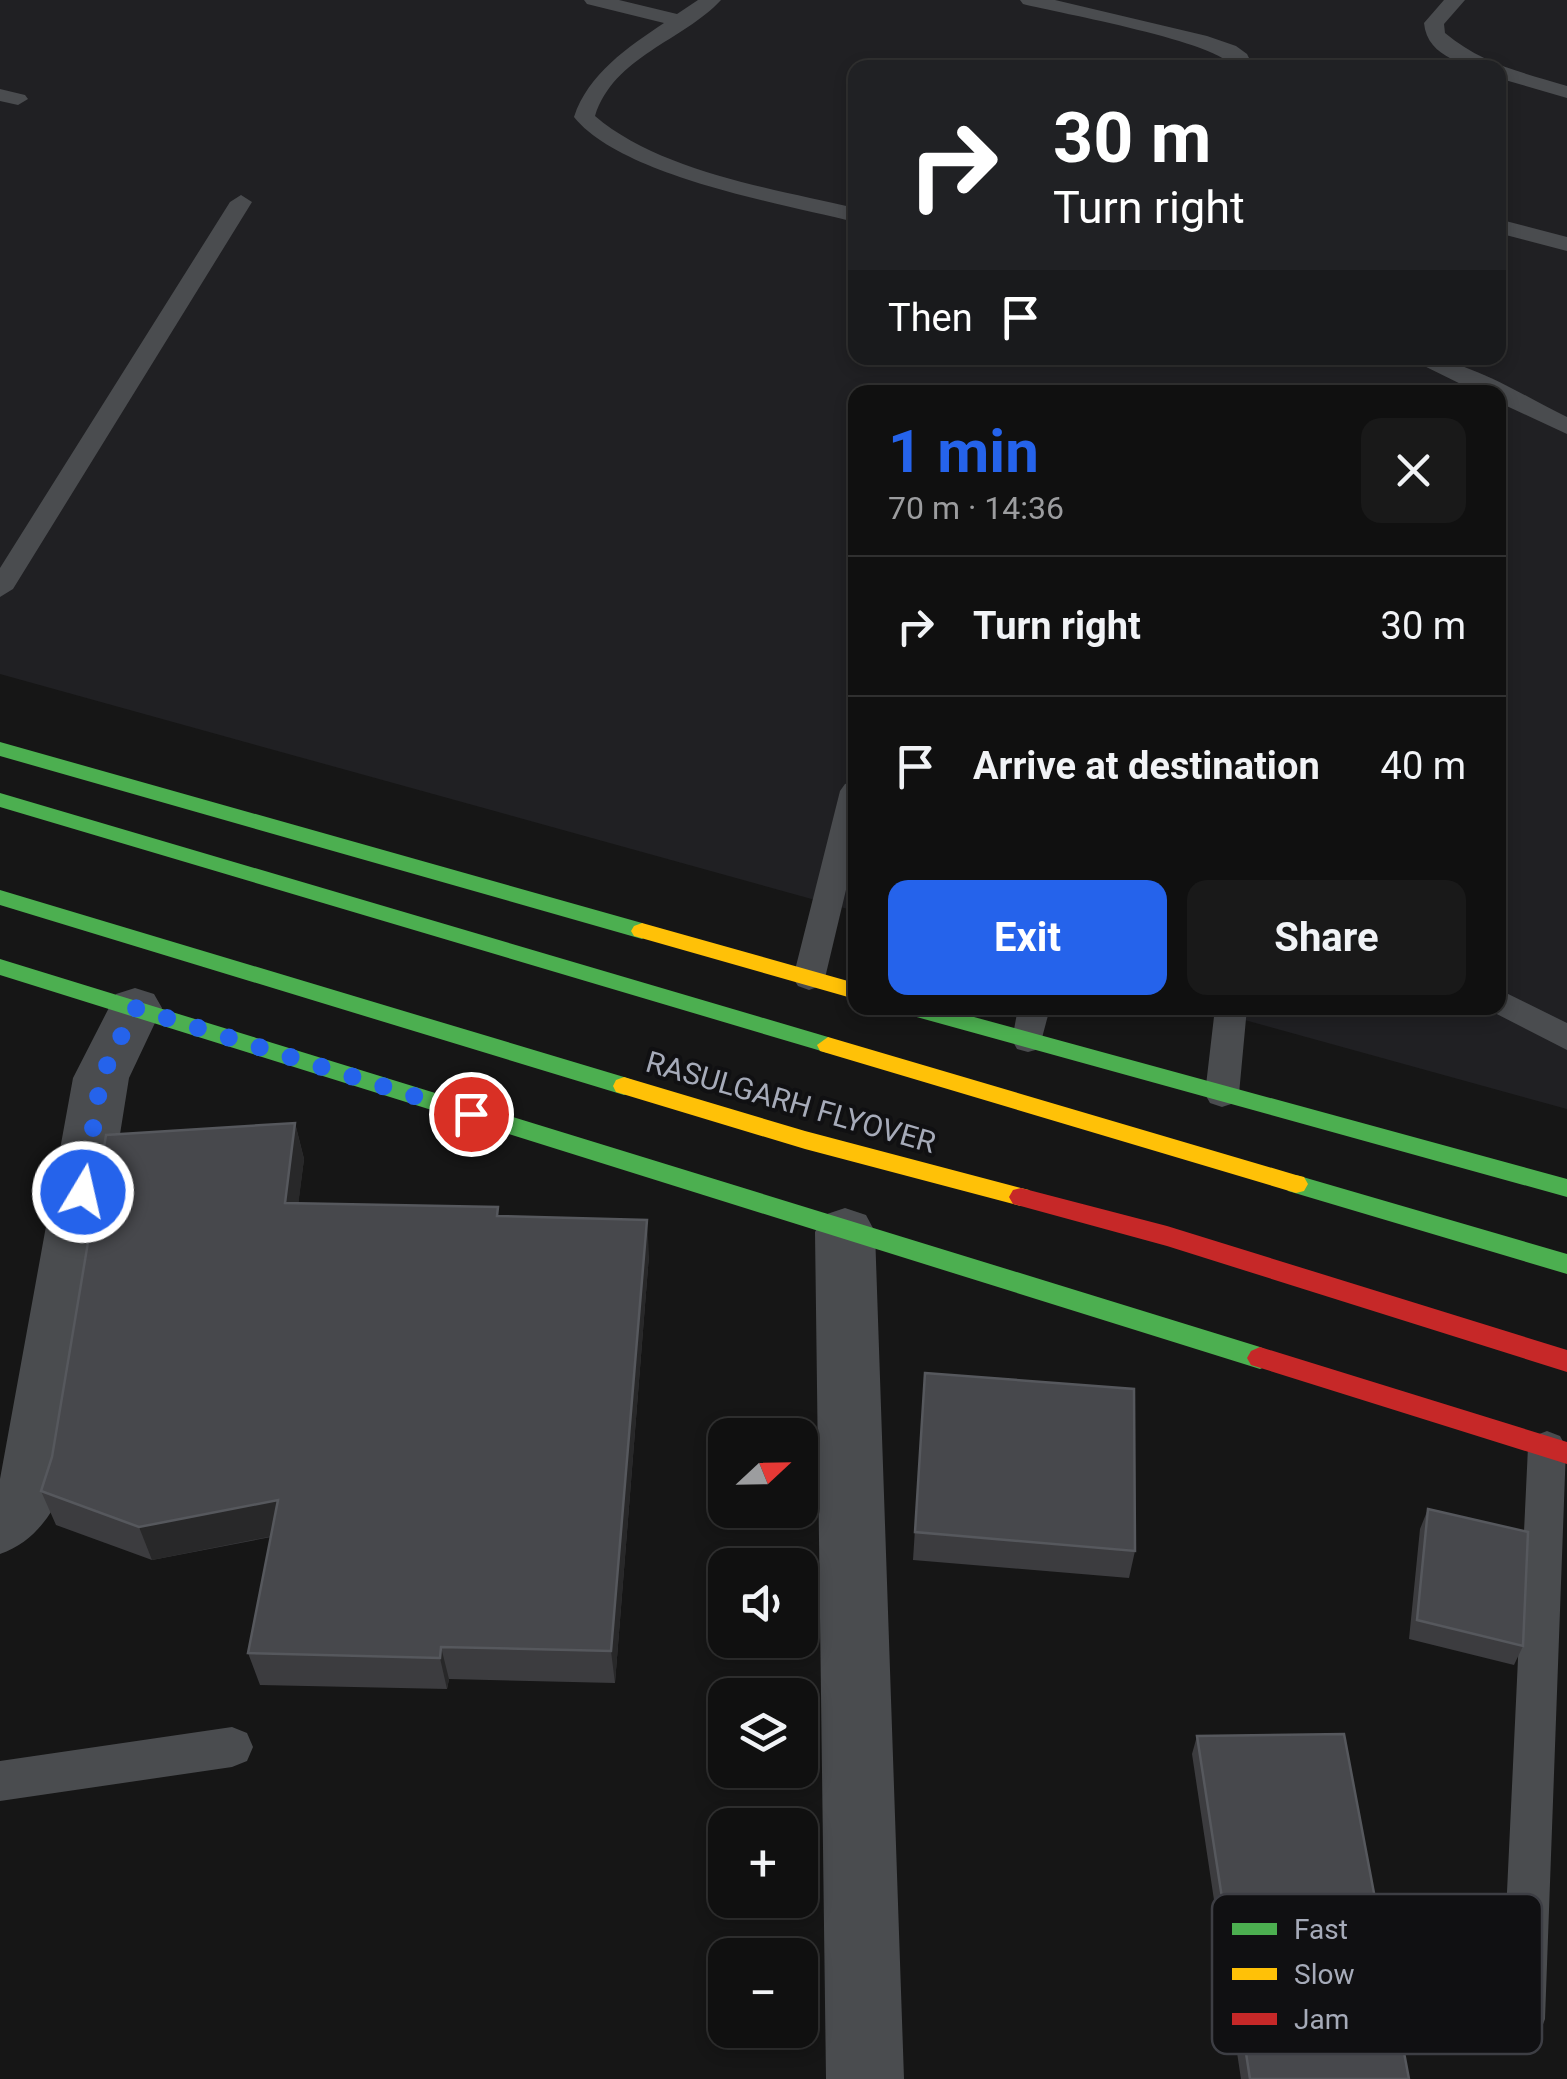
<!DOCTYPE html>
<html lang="en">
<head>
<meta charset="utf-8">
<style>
  :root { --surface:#101010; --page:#191919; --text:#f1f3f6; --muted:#9c9d9f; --line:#303030; --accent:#2563eb }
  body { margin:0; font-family:Roboto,sans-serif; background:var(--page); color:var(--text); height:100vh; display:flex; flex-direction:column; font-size:38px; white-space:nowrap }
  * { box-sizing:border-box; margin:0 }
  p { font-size:32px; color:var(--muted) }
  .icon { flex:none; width:55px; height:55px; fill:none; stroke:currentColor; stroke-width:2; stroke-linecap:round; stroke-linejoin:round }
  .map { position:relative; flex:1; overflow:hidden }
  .sheet { position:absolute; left:848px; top:385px; width:658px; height:630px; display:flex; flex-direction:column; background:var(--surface); border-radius:20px; box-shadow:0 5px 15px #0003,0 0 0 2px var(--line) }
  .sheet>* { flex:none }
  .guide { position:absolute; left:848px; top:60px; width:658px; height:305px; border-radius:20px; box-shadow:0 5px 15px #0003,0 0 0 2px var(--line); background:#202124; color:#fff; overflow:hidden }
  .needle { width:65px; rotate:68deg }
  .controls { position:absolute; left:708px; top:1418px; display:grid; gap:20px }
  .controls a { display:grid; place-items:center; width:110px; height:110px; border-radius:20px; background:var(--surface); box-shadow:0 5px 15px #0003,0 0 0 2px var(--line); font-size:50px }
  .pin { position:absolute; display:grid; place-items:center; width:85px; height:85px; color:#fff; margin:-42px; border:5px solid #fff; border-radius:50%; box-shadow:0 2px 10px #0007 }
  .me { position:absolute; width:110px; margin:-55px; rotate:9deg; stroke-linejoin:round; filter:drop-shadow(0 0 8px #0008) }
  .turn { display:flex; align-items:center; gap:35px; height:210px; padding:0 40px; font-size:45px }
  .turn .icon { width:130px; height:130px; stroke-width:2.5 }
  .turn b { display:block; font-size:70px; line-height:85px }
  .then { display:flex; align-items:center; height:95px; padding:0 40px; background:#0003; gap:20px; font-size:38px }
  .round { display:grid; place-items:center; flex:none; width:105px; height:105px; border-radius:20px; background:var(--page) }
  .overview { display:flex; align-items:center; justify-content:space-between; height:170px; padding:0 40px }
  h1 { font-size:60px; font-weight:700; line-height:75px; color:var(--accent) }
  .button { display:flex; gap:20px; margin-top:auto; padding:20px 40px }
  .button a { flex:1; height:115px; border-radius:20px; background:var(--accent); color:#fff; font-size:40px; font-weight:700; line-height:115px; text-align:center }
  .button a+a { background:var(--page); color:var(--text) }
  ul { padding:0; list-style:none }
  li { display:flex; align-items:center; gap:30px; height:140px; padding:0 40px; border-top:2px solid var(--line) }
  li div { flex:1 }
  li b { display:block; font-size:38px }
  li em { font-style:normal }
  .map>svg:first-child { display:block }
  .built { fill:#202023; fill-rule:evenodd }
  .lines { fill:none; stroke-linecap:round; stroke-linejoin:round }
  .lane { fill:#4a4c4f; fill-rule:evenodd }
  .street { fill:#4a4c4f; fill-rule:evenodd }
  .fast { fill:#4caf50; fill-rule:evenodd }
  .slow { fill:#ffc107; fill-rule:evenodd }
  .jam { fill:#c62828; fill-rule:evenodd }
  .wall { fill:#3c3c3f }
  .shaded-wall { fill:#282829 }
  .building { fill:#47484c; stroke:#56585d; stroke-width:2.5 }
  .route { stroke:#2563eb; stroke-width:18; stroke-dasharray:0 32.4 }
  .labels { text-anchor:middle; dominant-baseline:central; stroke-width:8; stroke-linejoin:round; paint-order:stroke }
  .street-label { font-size:30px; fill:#a6abb9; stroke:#101012 }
  .key { fill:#101012; stroke:#3d3e44; stroke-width:2.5 }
  .key-label { font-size:28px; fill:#a6abb9 }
</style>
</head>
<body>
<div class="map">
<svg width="1567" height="2079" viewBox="0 0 1567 2079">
  <rect width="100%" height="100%" fill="#161616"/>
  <path class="built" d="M0 0H1567V1109L1201 1008H1498V392H855V911L0 674ZM855 68H1498V358H855Z"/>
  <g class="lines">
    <path class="lane" d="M584 0H619L677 14 698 0H721C683 41 614 56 595 116 659 171 773 189 855 208V222C782 204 621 176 574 117 588 74 628 47 664 23L587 4Z
      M1020 0H1055L1207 36 1236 46 1247 54 1254 68H1234C1222 42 1058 13 1023 4Z
      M1444 0H1465L1444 24 1445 33C1482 64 1521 72 1567 86V98L1498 78V68C1469 68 1427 58 1424 23Z
      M0 89 25 95 28 99 18 105 0 101Z
      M241 195 252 202 13 589 0 597V568L230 202Z
      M1498 219 1567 237V251L1498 233Z
      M1408 358C1462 354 1519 394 1567 417V434L1498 402V392H1477Z
      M855 781V852L825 978 820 986 809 990 798 986 793 978 840 791 845 784Z
      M1498 989 1567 1023V1050L1487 1009 1498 1008Z
      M1018 1008H1050L1039 1049 1028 1052 1017 1049 1012 1040Z
      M1215 1008H1247L1239 1094 1234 1103 1222 1107 1210 1103 1205 1094Z
      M1547 1431 1560 1436 1566 1447 1545 2019 1539 2035 1523 2041 1507 2035 1501 2019 1528 1447 1534 1436Z
      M232 1727 247 1733 253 1747 247 1761 232 1767 0 1801V1761Z"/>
    <path class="street" d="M135 988 154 994 162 1008 129 1078 63 1490C49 1520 31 1543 0 1554V1479L73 1078 116 994Z
      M845 1208 866 1215 875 1232 904 2079H826L815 1232 824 1215Z"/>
    <path class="fast" d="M0 742 642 923 653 931 642 939 0 756Z
      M0 793 828 1037 839 1045 828 1053 0 807Z
      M0 890 624 1077 632 1080 635 1086 632 1092 624 1095 0 905Z
      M0 959 1260 1347 1269 1351 1273 1358 1269 1365 1260 1369 0 975Z
      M902 1008H941L1567 1179V1197L913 1016Z
      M1296 1175 1567 1254V1274L1288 1191 1284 1184 1288 1177Z"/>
    <path class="slow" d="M642 923 855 983V999L634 936 631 931 634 926Z
      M828 1037 1296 1175 1304 1177 1308 1184 1304 1191 1296 1193 820 1051 817 1045Z
      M624 1077 805 1131 1021 1188 1029 1190 1033 1197 1029 1204 1021 1206 805 1149 616 1092 613 1086 616 1080Z"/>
    <path class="jam" d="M1021 1188 1167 1226 1567 1350V1372L1167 1246 1013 1204 1009 1197 1013 1190Z
      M1260 1347 1567 1442V1464L1251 1365 1247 1358 1251 1351Z"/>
  </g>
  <path class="wall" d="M295 1123 304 1159 298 1204 500 1216 649 1255 615 1683 449 1679 447 1689 260 1685 248 1653 271 1537 152 1560 56 1525 41 1491Z
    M925 1373 1135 1551 1129 1578 913 1560Z
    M1428 1509 1523 1646 1514 1665 1409 1639 1420 1529Z
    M1197 1736 1409 2079H1241L1192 1754Z"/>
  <path class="shaded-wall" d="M295 1123 304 1159 294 1239 285 1203Z
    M647 1220 649 1255 615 1683 611 1651Z
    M278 1500 288 1533 152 1560 139 1527Z
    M441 1647 449 1679 447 1689 440 1658Z"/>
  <path class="building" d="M295 1123 285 1203 498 1207 497 1216 647 1220 611 1651 441 1647 440 1658 248 1653 278 1500 139 1527 41 1491 52 1457 106 1135Z
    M925 1373 1134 1389 1135 1551 915 1532Z
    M1428 1509 1528 1532 1523 1646 1417 1620Z
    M1344 1734 1409 2079H1250L1197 1736Z"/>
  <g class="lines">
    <path class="route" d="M83 1192 101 1078 135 1008 471 1114"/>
  </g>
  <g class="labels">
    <g class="street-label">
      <text transform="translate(791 1102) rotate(16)">RASULGARH FLYOVER</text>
    </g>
  </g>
  <rect x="1212" y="1894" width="330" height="160" rx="15" class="key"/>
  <rect x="1232" y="1923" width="45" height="12" fill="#4caf50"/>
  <rect x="1232" y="1968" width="45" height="12" fill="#ffc107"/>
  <rect x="1232" y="2013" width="45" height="12" fill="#c62828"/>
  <g class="key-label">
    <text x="1294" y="1939">Fast</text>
    <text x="1294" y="1984">Slow</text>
    <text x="1294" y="2029">Jam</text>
  </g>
</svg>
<div class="controls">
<a><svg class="needle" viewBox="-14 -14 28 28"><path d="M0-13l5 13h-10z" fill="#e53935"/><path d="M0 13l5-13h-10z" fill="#9c9d9f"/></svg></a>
<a><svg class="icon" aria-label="sound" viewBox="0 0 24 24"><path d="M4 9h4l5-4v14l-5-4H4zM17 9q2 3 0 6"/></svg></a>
<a><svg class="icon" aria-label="layers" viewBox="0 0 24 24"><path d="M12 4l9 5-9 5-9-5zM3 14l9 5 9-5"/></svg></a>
<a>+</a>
<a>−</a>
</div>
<div class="pin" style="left:471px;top:1114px;background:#d93025"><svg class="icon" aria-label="arrive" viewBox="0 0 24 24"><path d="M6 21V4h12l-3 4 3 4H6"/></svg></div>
<svg class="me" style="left:83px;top:1192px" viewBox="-20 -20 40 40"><circle r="17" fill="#2563eb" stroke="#fff" stroke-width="3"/><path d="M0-11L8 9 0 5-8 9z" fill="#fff"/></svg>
<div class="guide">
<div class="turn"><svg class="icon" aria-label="right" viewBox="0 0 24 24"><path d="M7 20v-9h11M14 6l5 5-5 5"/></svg><div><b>30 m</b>Turn right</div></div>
<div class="then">Then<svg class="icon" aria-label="arrive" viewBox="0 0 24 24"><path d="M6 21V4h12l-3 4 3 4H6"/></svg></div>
</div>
<section class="sheet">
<div class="overview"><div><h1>1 min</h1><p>70 m · 14:36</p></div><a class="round"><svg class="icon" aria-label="close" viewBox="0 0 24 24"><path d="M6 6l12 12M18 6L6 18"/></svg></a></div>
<ul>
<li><svg class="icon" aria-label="right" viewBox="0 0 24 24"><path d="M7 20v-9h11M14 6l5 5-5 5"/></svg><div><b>Turn right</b></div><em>30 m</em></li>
<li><svg class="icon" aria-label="arrive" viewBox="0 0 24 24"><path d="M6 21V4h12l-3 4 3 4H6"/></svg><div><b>Arrive at destination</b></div><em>40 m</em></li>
</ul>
<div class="button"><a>Exit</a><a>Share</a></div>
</section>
</div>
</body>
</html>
